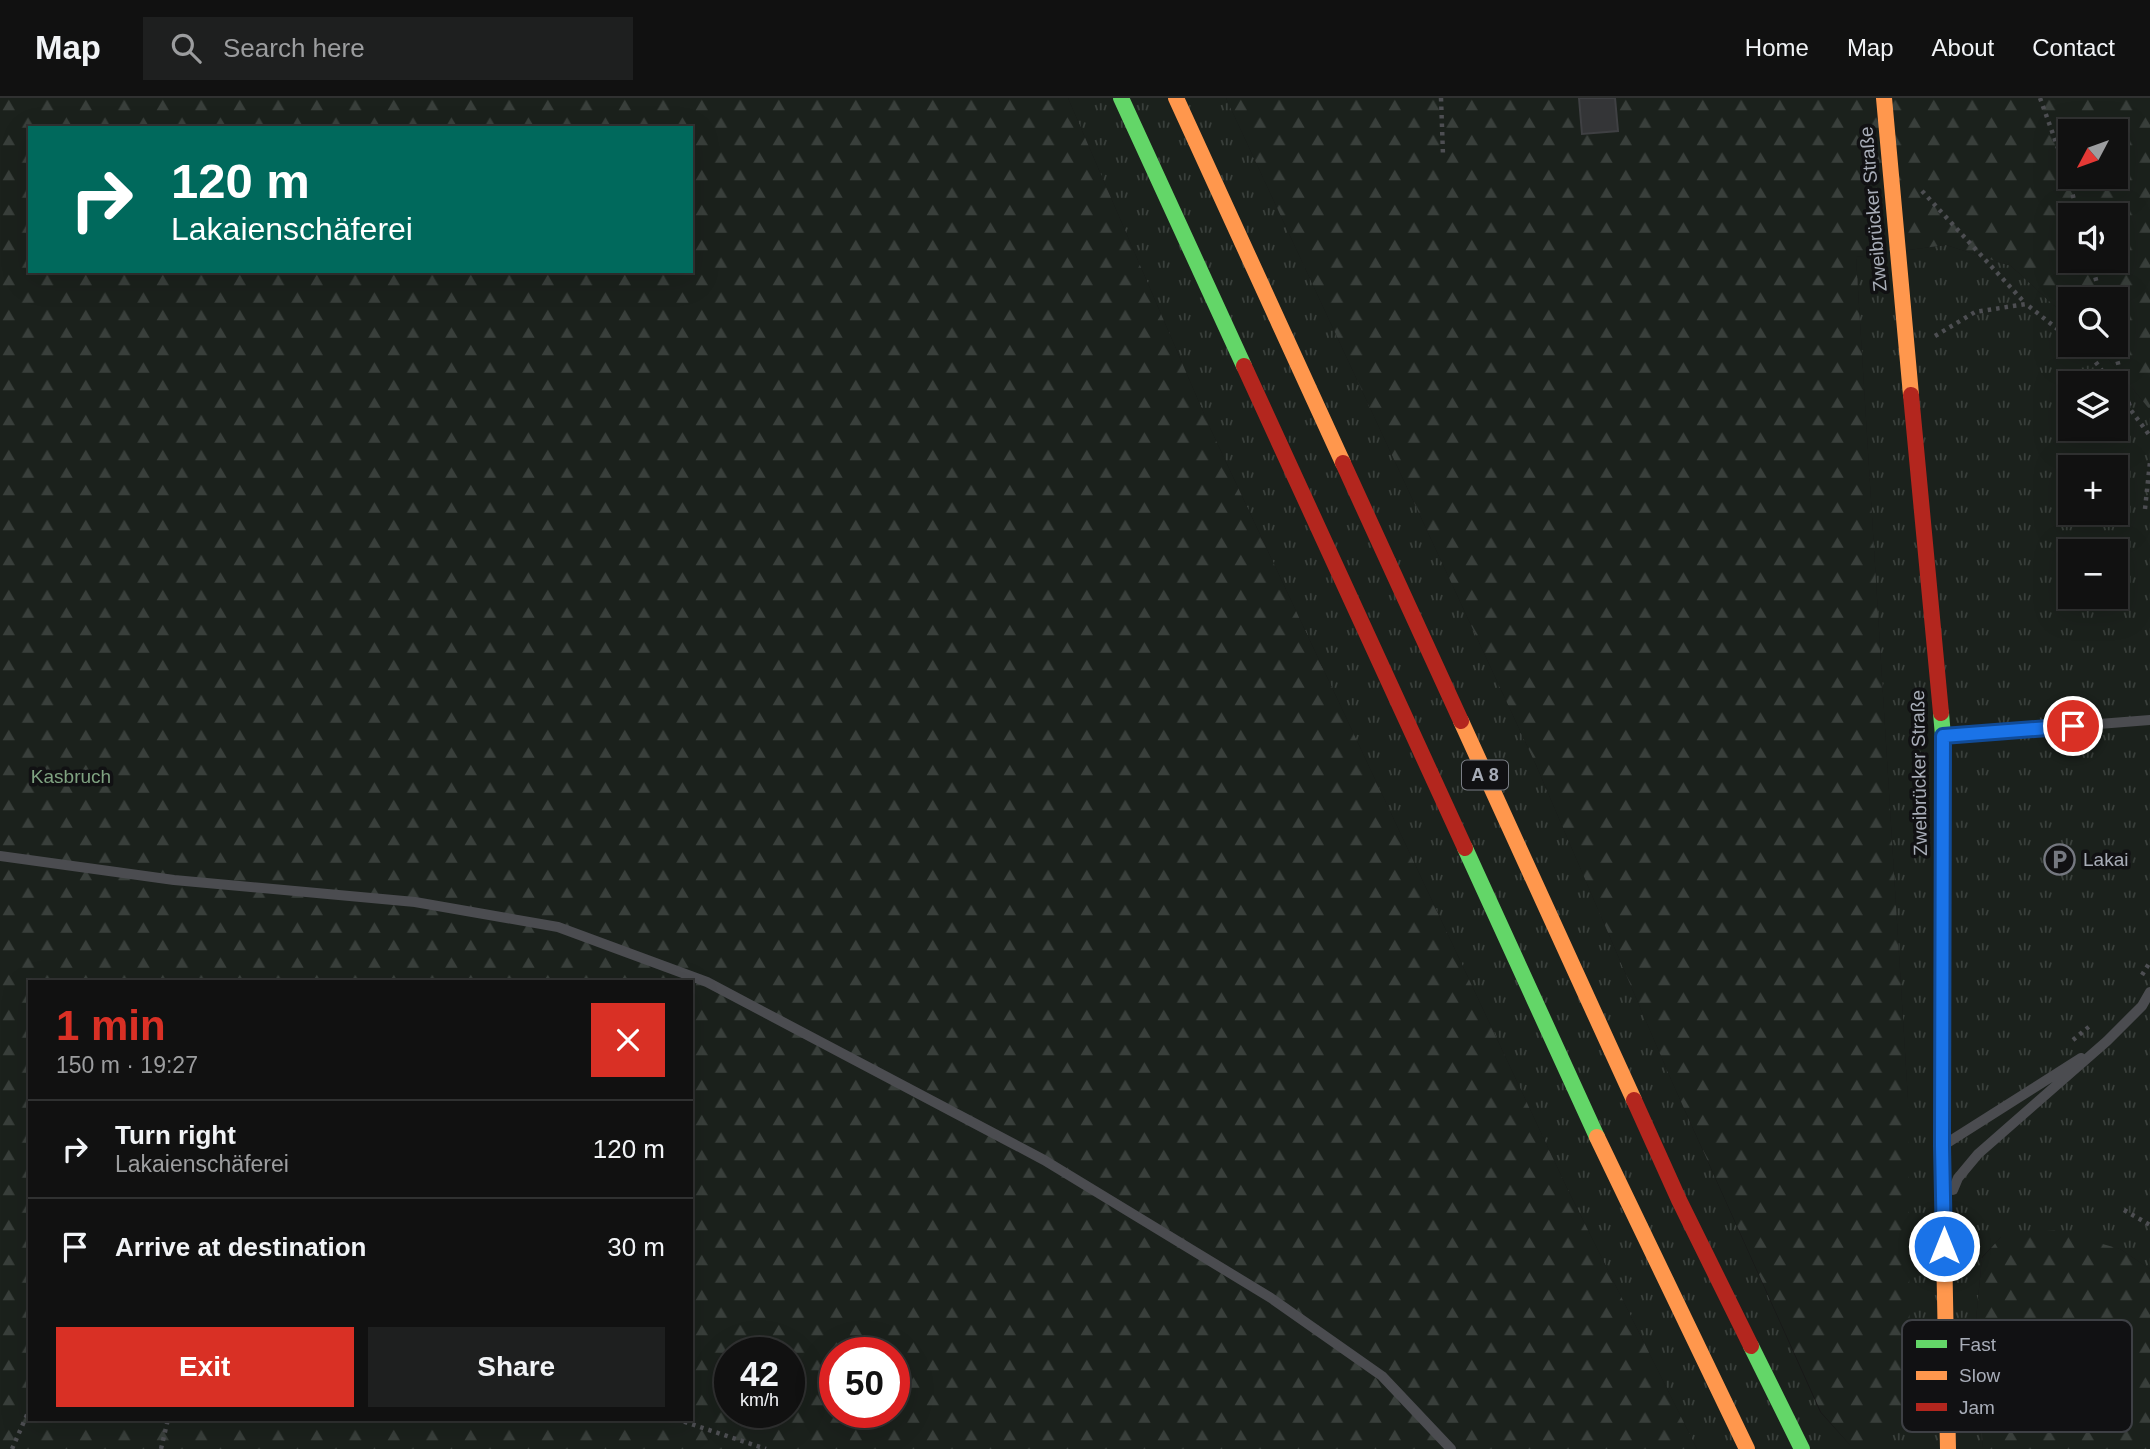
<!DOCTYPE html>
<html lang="en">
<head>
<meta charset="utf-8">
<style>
  :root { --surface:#111; --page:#1e1f1f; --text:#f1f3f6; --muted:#9c9d9f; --line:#303131; --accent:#d93025 }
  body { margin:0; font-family:Arial,sans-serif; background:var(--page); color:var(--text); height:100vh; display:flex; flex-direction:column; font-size:26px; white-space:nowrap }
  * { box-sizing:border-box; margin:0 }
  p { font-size:23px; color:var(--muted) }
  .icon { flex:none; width:38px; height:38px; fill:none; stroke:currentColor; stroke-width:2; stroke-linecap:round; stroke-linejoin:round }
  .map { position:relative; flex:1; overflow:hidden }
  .details { position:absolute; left:28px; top:882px; width:665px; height:441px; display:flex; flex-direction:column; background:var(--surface); border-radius:0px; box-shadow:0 7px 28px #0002,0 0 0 2px var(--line) }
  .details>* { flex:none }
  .top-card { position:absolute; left:28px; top:28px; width:665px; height:147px; border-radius:0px; box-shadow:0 7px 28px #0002,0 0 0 2px var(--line); background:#00695c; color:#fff; overflow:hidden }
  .needle { width:46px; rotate:229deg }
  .tools { position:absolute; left:2058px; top:21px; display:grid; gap:14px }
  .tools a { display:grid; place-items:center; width:70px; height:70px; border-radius:0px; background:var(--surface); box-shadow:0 7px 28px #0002,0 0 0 2px var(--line); font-size:35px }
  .speed { position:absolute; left:714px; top:1239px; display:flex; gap:14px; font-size:35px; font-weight:700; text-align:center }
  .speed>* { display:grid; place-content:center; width:91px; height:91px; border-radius:50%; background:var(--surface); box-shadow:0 7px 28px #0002,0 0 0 2px var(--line); line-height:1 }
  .speed small { font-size:18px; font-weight:400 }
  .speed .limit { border:10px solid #d22; background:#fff; color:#111 }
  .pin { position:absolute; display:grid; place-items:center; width:60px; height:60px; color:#fff; margin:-30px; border:4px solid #fff; border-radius:50%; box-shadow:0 2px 7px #0007 }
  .me { position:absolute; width:77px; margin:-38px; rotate:0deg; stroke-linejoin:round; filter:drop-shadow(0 0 5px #0008) }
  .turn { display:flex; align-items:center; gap:24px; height:147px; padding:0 28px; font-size:32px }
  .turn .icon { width:91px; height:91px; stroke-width:2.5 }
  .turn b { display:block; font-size:49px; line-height:60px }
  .round { display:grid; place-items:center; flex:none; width:74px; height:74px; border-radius:0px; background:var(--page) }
  .headline { display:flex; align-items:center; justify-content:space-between; height:119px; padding:0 28px }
  h1 { font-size:42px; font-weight:700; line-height:52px; color:var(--accent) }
  .button { display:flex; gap:14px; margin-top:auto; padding:14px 28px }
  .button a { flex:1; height:80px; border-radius:0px; background:var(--accent); color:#fff; font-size:28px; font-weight:700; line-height:80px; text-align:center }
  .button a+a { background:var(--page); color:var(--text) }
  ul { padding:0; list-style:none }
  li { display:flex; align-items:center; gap:21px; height:98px; padding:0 28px; border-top:2px solid var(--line) }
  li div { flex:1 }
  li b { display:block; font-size:26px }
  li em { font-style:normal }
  header { display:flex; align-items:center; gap:42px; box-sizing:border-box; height:98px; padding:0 35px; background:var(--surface); border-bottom:2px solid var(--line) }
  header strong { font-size:33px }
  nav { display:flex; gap:38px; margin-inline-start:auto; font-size:24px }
  .search { width:490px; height:63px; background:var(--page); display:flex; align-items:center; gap:18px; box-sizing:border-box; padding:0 24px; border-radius:0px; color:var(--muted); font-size:26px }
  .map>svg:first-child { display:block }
  .grass { fill:url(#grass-tufts); fill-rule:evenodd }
  .forest { fill:url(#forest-firs); fill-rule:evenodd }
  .building { fill:#343537; stroke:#3f4043; stroke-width:2 }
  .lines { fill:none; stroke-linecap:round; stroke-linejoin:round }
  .path { stroke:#4d4e52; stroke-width:4.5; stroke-dasharray:3.5 5; stroke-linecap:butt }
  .lane { stroke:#4b4c50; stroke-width:10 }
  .fast { stroke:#63d668; stroke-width:16 }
  .slow { stroke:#ff974d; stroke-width:16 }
  .jam { stroke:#b3261e; stroke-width:16 }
  .route-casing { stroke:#114b97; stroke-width:18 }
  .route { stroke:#1a73e8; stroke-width:12 }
  .labels { text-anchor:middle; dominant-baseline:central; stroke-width:7; stroke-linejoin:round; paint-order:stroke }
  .shield { fill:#111113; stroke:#7b7e86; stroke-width:2 }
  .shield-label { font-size:18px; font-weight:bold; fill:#a8adb8 }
  .street-label { font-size:19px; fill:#a8adb8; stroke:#111113 }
  .park-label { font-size:19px; fill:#7fa381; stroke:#111113 }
  .poi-label { font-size:19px; fill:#a8adb8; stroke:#111113; text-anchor:start }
  .key { fill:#111113; stroke:#3e4045; stroke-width:2 }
  .key-label { font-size:19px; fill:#a8adb8 }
</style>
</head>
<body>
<header>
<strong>Map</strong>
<div class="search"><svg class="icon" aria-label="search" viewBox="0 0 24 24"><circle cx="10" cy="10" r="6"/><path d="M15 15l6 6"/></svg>Search here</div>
<nav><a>Home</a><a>Map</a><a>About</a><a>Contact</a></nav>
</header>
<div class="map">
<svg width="2150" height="1351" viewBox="0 0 2150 1351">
  <defs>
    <pattern id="grass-tufts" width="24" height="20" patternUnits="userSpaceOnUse" patternTransform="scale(1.75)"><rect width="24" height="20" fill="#1b211c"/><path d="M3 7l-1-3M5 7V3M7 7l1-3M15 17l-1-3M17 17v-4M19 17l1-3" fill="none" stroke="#393f3b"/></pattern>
    <pattern id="forest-firs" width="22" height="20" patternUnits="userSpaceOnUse" patternTransform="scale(1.75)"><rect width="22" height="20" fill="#1b211c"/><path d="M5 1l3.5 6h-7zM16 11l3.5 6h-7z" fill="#393f3b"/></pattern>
  </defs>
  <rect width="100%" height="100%" fill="#171717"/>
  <path class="grass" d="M1068 0H1226L1536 667 1673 986 1820 1314 1850 1347 1908 1002 1856 159 1946 147 2011 168 2070 222V247H2097L2150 312V1171L2120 1151 2001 1139 1982 1159 1976 1222 1983 1351H1697L1567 1090 1211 332ZM2070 285H2116V331H2070ZM2070 369H2116V415H2070ZM2070 453H2116V499H2070Z"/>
  <path class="forest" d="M0 0H1068L1211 332 1567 1090 1697 1351H0ZM30 30H691V173H30ZM30 884H691V1321H30ZM730 1255H789V1314H730ZM835 1255H894V1314H835Z
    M1226 0H2150V312L2097 247H2116V201H2070V222L2011 168 1946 147 1856 159 1908 1002 1910 1301 1878 1342 1850 1347 1821 1314 1673 986 1536 667ZM2070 33H2116V79H2070ZM2070 117H2116V163H2070Z
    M2054 1132 2120 1151 2150 1171V1351H1983L1976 1222 1982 1160 2001 1139Z"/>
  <path class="building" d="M1579 0H1615L1618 33 1582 36Z"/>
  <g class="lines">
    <path class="path" d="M1441 0 1443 57
      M2040 0 2067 75 2078 117
      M1922 93 2025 205
      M2091 163 2101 201
      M1935 238 1975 214 2026 206 2070 241
      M2077 247 2092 259 2111 285
      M2113 247 2131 313
      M2116 292 2150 338
      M2145 411 2150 364
      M2142 877 2150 864
      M2073 942 2091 927
      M2124 1112 2150 1127
      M676 1321 766 1351
      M12 1351 30 1310
      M161 1351 168 1321"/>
    <path class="lane" d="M1946 638 2150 622
      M0 758 174 782 415 804 558 829 707 884 1044 1062 1271 1200 1382 1278 1451 1351
      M1947 1045 2081 960
      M1953 1092 1958 1080 1978 1056 2107 943 2142 908 2150 894"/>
    <path class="fast" d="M1121 0 1244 268
      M1941 615 1943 638 1942 889
      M1465 750 1597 1039
      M1751 1248 1802 1351"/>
    <path class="slow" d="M1176 0 1343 365
      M1884 0 1911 297
      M1461 623 1634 1002
      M1942 889V1048L1948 1351
      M1597 1039 1747 1351"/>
    <path class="jam" d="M1244 268 1465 750
      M1911 297 1941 615
      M1343 365 1461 623
      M1634 1002 1679 1102 1751 1248"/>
  </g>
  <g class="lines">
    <defs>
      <path id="route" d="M1944 1148 1942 1048 1943 638 2073 628"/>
    </defs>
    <use href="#route" class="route-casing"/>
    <use href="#route" class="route"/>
  </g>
  <defs>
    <symbol id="parking-ring" viewBox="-11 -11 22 22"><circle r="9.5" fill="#111113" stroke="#757880" stroke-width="1.5"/><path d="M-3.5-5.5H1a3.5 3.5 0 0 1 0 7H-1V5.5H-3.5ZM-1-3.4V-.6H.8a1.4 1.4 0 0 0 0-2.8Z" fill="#757880"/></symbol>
  </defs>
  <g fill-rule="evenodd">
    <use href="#parking-ring" x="2042" y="744" width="35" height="35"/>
  </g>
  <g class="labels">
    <rect class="shield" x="1462" y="662.5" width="46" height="29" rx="5"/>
    <g class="shield-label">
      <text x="1485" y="677">A 8</text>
    </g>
    <g class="street-label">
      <text transform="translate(1873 111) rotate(-95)">Zweibrücker Straße</text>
      <text transform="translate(1919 675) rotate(-91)">Zweibrücker Straße</text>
    </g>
    <g class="park-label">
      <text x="71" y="678">Kasbruch</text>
    </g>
    <g class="poi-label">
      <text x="2083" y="761">Lakai</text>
    </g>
  </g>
  <rect x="1902" y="1222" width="230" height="112" rx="10" class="key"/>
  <rect x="1916" y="1242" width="31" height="8" fill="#63d668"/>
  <rect x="1916" y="1273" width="31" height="9" fill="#ff974d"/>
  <rect x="1916" y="1305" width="31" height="8" fill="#b3261e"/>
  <g class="key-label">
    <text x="1959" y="1253">Fast</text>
    <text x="1959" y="1284">Slow</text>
    <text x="1959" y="1316">Jam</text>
  </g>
</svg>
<div class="tools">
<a><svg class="needle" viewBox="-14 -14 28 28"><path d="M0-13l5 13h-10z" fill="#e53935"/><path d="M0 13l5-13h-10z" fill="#9c9d9f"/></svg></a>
<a><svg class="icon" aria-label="sound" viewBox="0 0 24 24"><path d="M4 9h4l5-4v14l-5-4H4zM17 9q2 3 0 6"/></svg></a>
<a><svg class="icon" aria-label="search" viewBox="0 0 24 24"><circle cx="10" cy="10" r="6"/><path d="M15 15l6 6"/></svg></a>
<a><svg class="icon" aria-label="layers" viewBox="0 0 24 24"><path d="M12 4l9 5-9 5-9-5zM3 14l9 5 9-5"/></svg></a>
<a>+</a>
<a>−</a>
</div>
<div class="speed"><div>42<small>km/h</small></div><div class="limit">50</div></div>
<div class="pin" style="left:2073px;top:628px;background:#d93025"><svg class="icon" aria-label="arrive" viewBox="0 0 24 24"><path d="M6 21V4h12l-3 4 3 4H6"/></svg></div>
<svg class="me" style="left:1944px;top:1148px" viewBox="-20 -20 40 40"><circle r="17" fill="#1a73e8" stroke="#fff" stroke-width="3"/><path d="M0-11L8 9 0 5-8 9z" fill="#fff"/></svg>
<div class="top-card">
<div class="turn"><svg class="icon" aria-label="right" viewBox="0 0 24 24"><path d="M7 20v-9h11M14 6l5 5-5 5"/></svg><div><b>120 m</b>Lakaienschäferei</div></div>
</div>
<section class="details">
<div class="headline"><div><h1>1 min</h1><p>150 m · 19:27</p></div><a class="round" style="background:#d93025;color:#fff"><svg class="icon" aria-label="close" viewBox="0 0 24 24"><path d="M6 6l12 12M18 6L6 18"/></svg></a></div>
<ul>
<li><svg class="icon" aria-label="right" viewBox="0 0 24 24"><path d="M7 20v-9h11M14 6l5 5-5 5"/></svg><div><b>Turn right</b><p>Lakaienschäferei</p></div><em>120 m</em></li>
<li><svg class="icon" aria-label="arrive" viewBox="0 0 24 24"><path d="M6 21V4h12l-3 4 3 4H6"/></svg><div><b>Arrive at destination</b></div><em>30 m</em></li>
</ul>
<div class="button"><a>Exit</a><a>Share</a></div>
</section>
</div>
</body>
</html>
